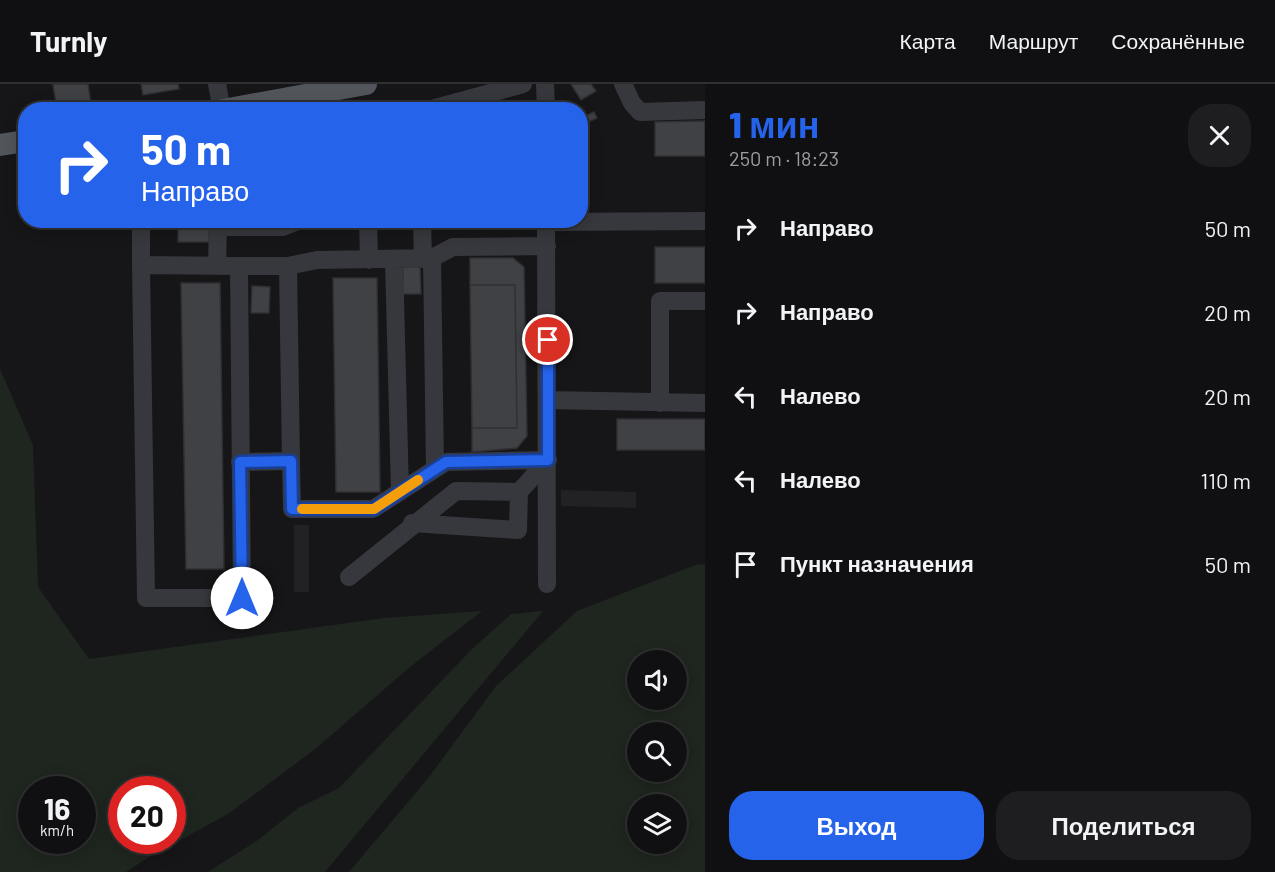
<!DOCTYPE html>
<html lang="ru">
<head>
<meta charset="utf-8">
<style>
  :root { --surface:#101012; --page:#1e1e20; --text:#f1f3f6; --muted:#9c9d9f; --line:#303032; --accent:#2563eb }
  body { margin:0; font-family:Barlow,sans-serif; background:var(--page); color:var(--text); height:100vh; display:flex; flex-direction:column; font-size:22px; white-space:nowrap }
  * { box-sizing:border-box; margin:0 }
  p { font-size:20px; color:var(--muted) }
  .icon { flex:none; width:33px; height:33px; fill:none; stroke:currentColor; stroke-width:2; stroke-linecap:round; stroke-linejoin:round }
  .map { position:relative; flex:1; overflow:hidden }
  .drawer { display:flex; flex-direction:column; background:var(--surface); width:570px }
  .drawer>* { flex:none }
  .guide { position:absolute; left:18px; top:18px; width:570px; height:126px; border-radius:24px; box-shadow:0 3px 15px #0003,0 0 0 2px var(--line); background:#2563eb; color:#fff; overflow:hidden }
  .tools { position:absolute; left:627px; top:566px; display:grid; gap:12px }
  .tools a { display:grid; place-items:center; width:60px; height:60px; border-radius:50%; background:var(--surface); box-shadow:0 3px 15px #0003,0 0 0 2px var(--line); font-size:30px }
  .speed { position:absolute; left:18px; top:692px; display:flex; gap:12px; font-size:30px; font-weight:700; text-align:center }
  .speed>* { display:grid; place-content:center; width:78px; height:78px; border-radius:50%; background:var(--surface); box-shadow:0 3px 15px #0003,0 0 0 2px var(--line); line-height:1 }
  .speed small { font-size:15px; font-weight:400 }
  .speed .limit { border:9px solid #d22; background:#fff; color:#111 }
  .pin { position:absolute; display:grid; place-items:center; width:51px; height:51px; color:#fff; margin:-26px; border:3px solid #fff; border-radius:50%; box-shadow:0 2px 6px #0007 }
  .me { position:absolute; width:66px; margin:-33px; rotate:0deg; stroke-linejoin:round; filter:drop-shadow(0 0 4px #0008) }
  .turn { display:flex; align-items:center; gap:21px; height:126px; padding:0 24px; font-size:27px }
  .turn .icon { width:78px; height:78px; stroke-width:2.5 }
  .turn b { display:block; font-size:42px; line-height:51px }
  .round { display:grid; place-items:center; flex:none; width:63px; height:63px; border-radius:24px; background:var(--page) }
  .overview { display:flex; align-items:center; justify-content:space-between; height:102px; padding:0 24px }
  h1 { font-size:36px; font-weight:800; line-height:45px; color:var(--accent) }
  .primary-button { display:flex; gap:12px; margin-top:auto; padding:12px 24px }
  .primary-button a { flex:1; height:69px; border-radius:24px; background:var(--accent); color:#fff; font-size:24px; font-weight:800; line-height:69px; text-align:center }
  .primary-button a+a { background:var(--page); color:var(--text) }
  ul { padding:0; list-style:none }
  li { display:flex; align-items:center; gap:18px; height:84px; padding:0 24px }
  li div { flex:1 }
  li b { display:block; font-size:22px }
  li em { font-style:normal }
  header { display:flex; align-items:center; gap:36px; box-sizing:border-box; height:84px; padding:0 30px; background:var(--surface); border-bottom:2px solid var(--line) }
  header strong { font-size:28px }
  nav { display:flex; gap:33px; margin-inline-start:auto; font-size:21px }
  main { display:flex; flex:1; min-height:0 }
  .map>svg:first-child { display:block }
  .built { fill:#222225 }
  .green { fill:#1e261f; fill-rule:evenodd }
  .building { fill:#404145; stroke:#303034; stroke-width:1.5 }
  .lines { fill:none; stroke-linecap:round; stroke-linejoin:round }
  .minor { stroke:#37383d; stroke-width:18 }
  .major { stroke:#53555c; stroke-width:22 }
  .route-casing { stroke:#184099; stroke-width:15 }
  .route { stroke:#2563eb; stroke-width:10 }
  .slow { stroke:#f59e0b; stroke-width:10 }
</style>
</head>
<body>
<header>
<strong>Turnly</strong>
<nav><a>Карта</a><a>Маршрут</a><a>Сохранённые</a></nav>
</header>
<main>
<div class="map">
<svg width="705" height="788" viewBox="0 0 705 788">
  <rect width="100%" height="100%" fill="#161618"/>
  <path class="built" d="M561 406 636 408V424L561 422Z
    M294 441H309V508H294Z"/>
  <path class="green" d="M0 285 33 361 38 503 89 575 384 534 482 527 410 583 314 666 228 730 149 773 126 788H0ZM32 705H82V756H32ZM122 705H172V756H122Z
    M698 480 705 481V788H349L429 693 496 602 577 527ZM638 576H676V615H638ZM638 648H676V687H638ZM638 720H676V759H638Z
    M543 527 325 788H208L258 756 298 724 339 704 472 565 511 530Z"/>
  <path class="building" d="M53 0H88L91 21 57 26Z
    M141 0H178L179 5 143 11Z
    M571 0H591L596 7 581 16Z
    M594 28 597 34 580 42V34Z
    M705 37V72H655V38Z
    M178 136H209V158H178Z
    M468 136H509V142L468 143Z
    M655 163H705V199H655Z
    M470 174H513L524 183 527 352 517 364 472 368V344H517L515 201H470Z
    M403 183H420L421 210H403Z
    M333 194H377L380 408H336Z
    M181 199H220L224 485H186Z
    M470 201H515L517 344H472Z
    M252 202 270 203 269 229H251Z
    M617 335H705V366H617Z"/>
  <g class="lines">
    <path class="minor" d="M217 0 222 26
      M545 0 546 26
      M623 0 632 19 640 28 705 26
      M428 26 523 0
      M141 136V181L146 514H242L239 182 141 181
      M368 136 369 176
      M422 136 423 175
      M546 136 547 500
      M547 138 705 137
      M432 174 435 385
      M394 176 400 408
      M217 181 218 143H282L300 136
      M239 182H288L291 377 240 378
      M288 182 317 176 432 174 453 163 547 162
      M548 316 705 319
      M660 319V217H705
      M291 377 292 425H373L446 378 548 376
      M412 439 518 446 519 408
      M349 493 456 407 519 408 548 376"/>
    <path class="major" d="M223 26 366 0
      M0 61 26 57"/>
  </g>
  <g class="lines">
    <defs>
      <path id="route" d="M242 514 240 378 291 377 292 425H374L446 378 548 376V256"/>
    </defs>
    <use href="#route" class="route-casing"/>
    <use href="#route" class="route"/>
    <path class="slow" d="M302 425H374L418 396"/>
  </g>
</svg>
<div class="tools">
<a><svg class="icon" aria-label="sound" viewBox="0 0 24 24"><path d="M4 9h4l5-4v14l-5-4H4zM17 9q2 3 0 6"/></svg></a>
<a><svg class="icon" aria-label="search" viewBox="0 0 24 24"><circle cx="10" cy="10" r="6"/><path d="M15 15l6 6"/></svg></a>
<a><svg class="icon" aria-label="layers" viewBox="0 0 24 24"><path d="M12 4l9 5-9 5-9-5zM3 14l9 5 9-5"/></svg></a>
</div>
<div class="speed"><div>16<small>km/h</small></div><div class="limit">20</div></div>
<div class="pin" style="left:548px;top:256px;background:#d93025"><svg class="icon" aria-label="arrive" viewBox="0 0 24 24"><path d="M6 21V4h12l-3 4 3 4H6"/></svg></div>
<svg class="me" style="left:242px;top:514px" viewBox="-20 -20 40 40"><circle r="19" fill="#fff"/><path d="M0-13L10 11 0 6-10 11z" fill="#2563eb"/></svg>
<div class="guide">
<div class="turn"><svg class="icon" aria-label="right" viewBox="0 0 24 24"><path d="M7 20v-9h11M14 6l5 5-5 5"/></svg><div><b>50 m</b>Направо</div></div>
</div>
</div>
<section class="drawer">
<div class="overview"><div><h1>1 мин</h1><p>250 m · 18:23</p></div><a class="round"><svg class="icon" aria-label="close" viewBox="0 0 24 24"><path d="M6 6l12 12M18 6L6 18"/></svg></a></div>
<ul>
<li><svg class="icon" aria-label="right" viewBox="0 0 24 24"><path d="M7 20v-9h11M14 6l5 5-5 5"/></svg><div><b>Направо</b></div><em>50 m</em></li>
<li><svg class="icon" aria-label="right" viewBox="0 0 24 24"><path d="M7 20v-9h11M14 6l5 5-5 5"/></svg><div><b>Направо</b></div><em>20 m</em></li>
<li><svg class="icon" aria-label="left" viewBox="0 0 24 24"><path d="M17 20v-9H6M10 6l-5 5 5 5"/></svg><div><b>Налево</b></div><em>20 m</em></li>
<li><svg class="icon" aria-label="left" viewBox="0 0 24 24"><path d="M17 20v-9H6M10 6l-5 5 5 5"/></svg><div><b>Налево</b></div><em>110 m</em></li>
<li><svg class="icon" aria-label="arrive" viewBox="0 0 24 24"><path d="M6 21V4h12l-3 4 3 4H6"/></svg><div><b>Пункт назначения</b></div><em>50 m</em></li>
</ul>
<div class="primary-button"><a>Выход</a><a>Поделиться</a></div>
</section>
</main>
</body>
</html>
